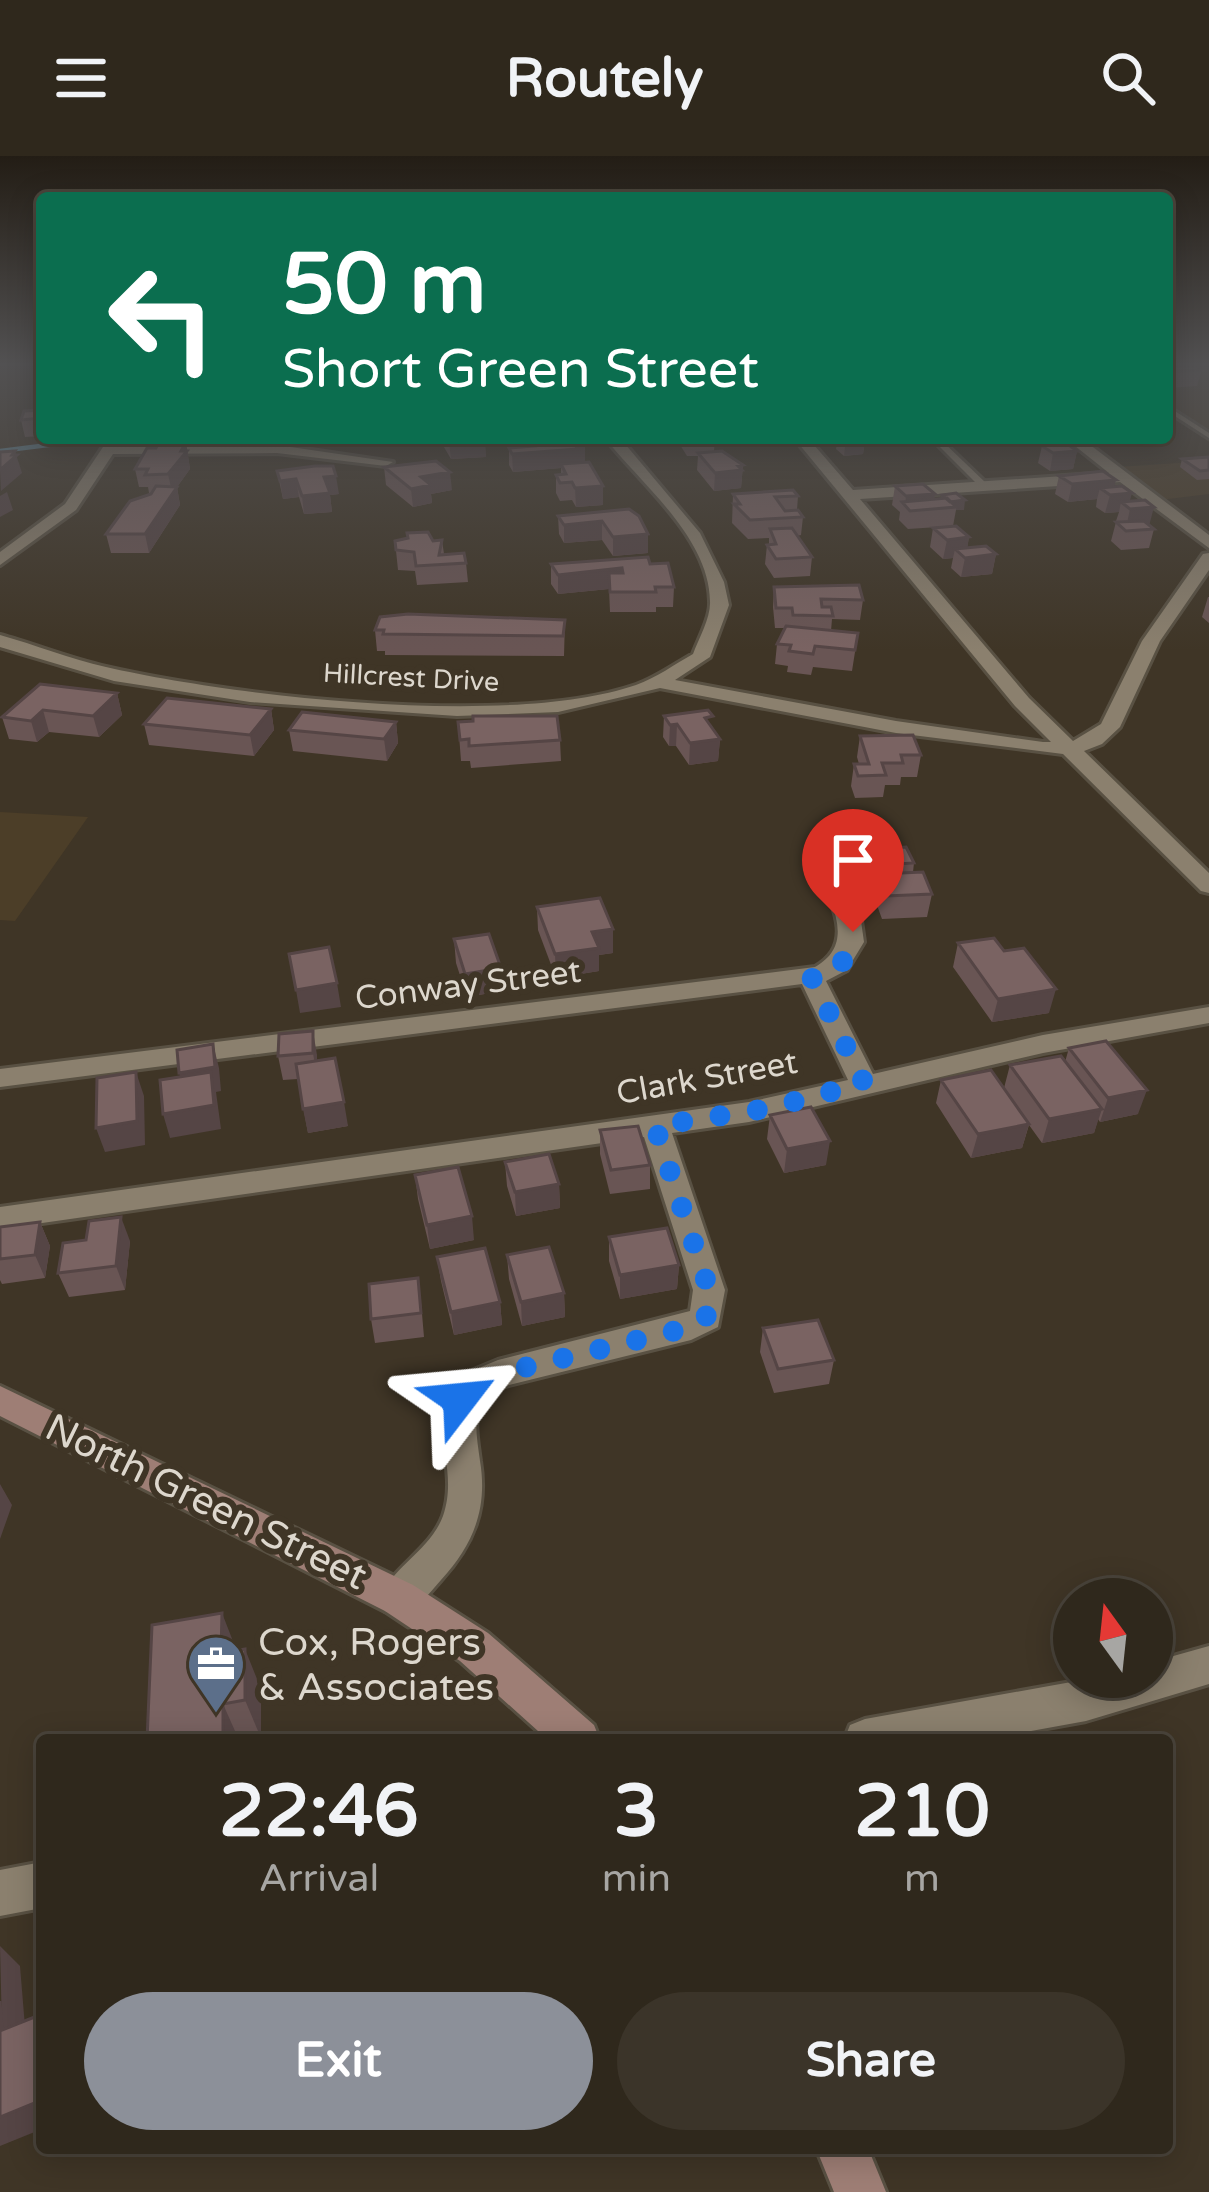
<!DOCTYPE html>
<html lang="en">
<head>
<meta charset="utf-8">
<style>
  :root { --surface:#2f281c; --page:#3b3429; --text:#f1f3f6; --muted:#a7a6a3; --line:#4a443b; --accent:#8c9099 }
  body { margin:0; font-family:"Varela Round",sans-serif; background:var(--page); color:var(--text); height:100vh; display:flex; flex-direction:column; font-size:45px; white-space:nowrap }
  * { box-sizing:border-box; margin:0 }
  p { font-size:39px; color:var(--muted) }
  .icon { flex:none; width:66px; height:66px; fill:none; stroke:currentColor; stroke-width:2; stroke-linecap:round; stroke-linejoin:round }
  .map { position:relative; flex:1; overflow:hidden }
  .panel { position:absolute; left:36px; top:1578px; width:1137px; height:420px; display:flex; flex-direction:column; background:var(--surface); border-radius:12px; box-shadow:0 6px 30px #0003,0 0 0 3px var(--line) }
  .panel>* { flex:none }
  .guide { position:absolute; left:36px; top:36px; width:1137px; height:252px; border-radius:12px; box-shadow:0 6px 30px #0003,0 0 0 3px var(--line); background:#0b6e4f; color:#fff; overflow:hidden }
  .needle { width:78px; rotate:345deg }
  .fabs { position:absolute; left:1053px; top:1422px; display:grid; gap:24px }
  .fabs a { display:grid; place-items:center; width:120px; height:120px; border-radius:50%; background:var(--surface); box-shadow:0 6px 30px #0003,0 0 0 3px var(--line); font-size:60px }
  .pin { position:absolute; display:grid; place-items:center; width:102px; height:102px; color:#fff; margin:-123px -51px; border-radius:50% 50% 50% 0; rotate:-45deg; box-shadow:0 0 12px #0007 }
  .pin .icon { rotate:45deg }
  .me { position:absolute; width:132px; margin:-66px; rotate:61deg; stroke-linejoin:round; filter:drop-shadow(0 0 9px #0008) }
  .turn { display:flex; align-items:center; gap:42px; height:252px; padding:0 48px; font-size:54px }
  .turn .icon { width:156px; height:156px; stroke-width:2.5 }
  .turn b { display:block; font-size:84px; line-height:102px }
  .eta { display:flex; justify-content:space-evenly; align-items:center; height:204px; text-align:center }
  .eta b { font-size:72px; font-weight:800; line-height:84px }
  .primary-button { display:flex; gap:24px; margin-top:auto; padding:24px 48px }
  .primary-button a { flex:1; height:138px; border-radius:72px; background:var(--accent); color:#fff; font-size:48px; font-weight:800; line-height:138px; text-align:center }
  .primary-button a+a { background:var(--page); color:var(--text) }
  header { display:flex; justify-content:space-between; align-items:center; height:156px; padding:0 48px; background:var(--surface); font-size:54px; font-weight:800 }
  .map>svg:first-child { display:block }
  .built { fill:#4c3e28 }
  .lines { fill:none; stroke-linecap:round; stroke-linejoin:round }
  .stream { stroke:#60899b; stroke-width:4.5 }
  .lane-casing { stroke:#595143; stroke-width:6 }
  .street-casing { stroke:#595143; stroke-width:6 }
  .secondary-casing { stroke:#595143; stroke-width:6 }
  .lane { fill:#8b806e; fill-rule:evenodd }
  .street { fill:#8b806e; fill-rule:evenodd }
  .secondary { fill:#9e7e75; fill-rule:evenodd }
  .wall { fill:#695554 }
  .shaded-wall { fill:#554545 }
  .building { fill:#7a6362; stroke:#554545; stroke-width:3 }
  .route { stroke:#1a73e8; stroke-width:21; stroke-dasharray:0 37.8 }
  .labels { text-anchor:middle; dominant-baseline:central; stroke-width:12; stroke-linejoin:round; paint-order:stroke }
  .far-street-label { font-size:27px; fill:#ddd7cd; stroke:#3f3526 }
  .street-label { font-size:33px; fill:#ddd7cd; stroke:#3f3526 }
  .near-street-label { font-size:39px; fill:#ddd7cd; stroke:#3f3526 }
  .near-poi-label { font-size:39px; fill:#ddd7cd; stroke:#3f3526; text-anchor:start }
</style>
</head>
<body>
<header><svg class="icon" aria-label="menu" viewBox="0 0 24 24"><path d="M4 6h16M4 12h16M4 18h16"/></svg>Routely<svg class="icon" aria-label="search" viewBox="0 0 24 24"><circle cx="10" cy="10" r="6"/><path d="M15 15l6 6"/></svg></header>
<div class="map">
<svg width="1209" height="2036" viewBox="0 0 1209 2036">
  <rect width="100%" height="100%" fill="#3f3526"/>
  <path class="built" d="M1167 210 1209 211V286L1167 257Z
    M1209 305V338L1160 344 1117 311Z
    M0 656 88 661 15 765 0 764Z"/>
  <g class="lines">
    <path class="stream" d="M0 295 96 283"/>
    <defs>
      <path id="lane" d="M1167 250 1209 277V282L1167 255Z
        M931 282H939L987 328V332H981Z"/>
      <path id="street" d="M109 282H123L118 290 277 289 393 306 386 310 277 297 113 298 76 354 0 409V396L65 348Z
        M605 282H620L700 377 724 426 729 449 710 501 675 524 896 565 1043 586H1051L1015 550 794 282H808L853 334 1109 317 1065 282H1081L1209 379V392L1120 326 860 343 1029 542 1073 585 1101 568 1142 485 1203 398 1209 397V414L1160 485 1120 571 1102 588 1084 595 1209 717V737L1201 735 1063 598 896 577 660 532 558 556 457 560 250 546 114 525 0 491V479C36 489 70 503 106 511 237 541 511 572 636 529 656 522 675 508 693 498 699 482 711 461 710 445 709 381 641 328 605 282Z
        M829 707 837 709 860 758 864 786 847 814 826 825 873 918 1043 879 1209 851V867L1043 897 749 966 672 977 725 1134 718 1171 691 1184 505 1230 481 1241C473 1263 477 1283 480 1305 488 1353 473 1389 441 1424 428 1439 417 1453 399 1460L385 1455 379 1442C394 1410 431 1393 443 1360 460 1310 426 1278 457 1221L498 1204 690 1155 693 1134 644 981 0 1073V1051L749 946 848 924 802 828 0 931V913L815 811C856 788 832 748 817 714Z
        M1209 1490V1528L1086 1565 982 1584H844L850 1569 865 1563 1099 1521H1152V1506Z
        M42 1706V1752L0 1760V1714Z"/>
      <path id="secondary" d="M0 1230 413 1429 488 1477 594 1569 600 1584H548L460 1505 385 1455 0 1260Z
        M816 1992H868L886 2036H834Z"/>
    </defs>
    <use href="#lane" class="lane-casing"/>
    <use href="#street" class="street-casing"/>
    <use href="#secondary" class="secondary-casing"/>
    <use href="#lane" class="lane"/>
    <use href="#street" class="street"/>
    <use href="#secondary" class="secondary"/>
  </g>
  <path class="wall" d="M1167 210 1202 214 1197 230 1167 232Z
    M42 254V280L25 281 21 264Z
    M421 282H484L486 301 451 303 441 286 424 288Z
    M528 282H581L585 288V306L603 349 576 351 572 344 560 345 556 337V319L561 318V312L513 316 509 309V292L529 290Z
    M669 282H715L714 295 743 309 741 332 714 335 697 314 698 300H687L677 284Z
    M831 282H878V284L865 285 863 298 844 300 836 293 837 287Z
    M186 286 190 313 177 331 180 349 149 397H111L106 378 152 337H149L148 331H139L135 313 156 292Z
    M1042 290 1077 295 1073 313 1050 315 1038 307Z
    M1209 301V323L1197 324 1180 311 1182 303Z
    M384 311 452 334 431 338 432 347 413 351 386 329Z
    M277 315 339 338 330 339 332 356 304 358 299 341 283 343Z
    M1059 320 1114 331 1154 373 1149 392 1121 394 1111 385 1116 366H1118L1116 365 1119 356 1105 357 1096 351 1097 343 1068 346 1055 338Z
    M895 330 935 338 934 343H941L942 339 964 354H956L953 370 908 373 899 364 900 356 892 349Z
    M733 338 798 340 797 354 803 361 801 379 797 380 812 401 810 420 774 422 765 408 767 389H769V382L748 383 732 367Z
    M629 353 648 378V397L613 400 602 384 564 387 559 378 558 360Z
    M933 372 969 381 967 392 996 398 992 418 961 421 951 412 953 402 943 403 930 391Z
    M442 384 444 398 466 407 468 426 417 429 415 415 398 414 395 385Z
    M551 408H650L674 431 673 451H656V456H610L609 433 558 438 551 428Z
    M774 431 863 444 860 464 832 463 831 475 858 477 852 515 813 511 811 519 787 516 788 510 775 508 777 488 785 472H775L773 451Z
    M1208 441H1209V467L1202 461Z
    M565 464 564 500 385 499V495H377L375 474Z
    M117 537 122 559 99 581 49 576 37 586 9 583 2 561Z
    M271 553 274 574 254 600 149 589 144 568Z
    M664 560 712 573 720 583 718 605 689 609 676 590H669L663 581Z
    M396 566 398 587 387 605 293 595 289 574Z
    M458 566 560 584 561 605 471 612 470 605H461Z
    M860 580 921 599 917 621H901L900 629H885L883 641 855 642 851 630 854 608H859L857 601Z
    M844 671 895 683 893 692 914 707 913 716 932 738 927 761 882 763 874 741 876 730 869 716 870 709 854 711 841 694Z
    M537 751 613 797 599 799V815L556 822 538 774Z
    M454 783 502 835 467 841 456 807Z
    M958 787 1049 857 992 866 953 811Z
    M279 878 317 899V904L348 970 308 977 298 923 283 924 278 900Z
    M1069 892 1138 958 1100 966 1098 963 1094 977 1042 987 1029 969 1022 992 971 1002 936 947 941 924 1004 932 1010 909 1065 906Z
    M770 959 826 1009 784 1017 767 983Z
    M600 974 650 1009V1033L610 1038 600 998Z
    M505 1006 559 1028 560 1052 516 1060 507 1030Z
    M415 1019 474 1084 430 1093 418 1043Z
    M40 1066 50 1090 45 1122 2 1128 0 1124V1071Z
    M609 1081 679 1109 677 1133 620 1143 609 1105Z
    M130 1085 125 1134 69 1141 58 1117Z
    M507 1099 564 1137 565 1161 522 1170 509 1123Z
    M437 1101 500 1146 502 1169 454 1179 441 1125Z
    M421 1146 424 1181 375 1187 371 1163Z
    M763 1172 834 1204 829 1228 774 1237 760 1196Z
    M237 1494 261 1533V1582L252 1584H147Z"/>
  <path class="shaded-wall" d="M423 282H441V286L424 288Z
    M846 282H878V284L865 285 863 298 844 300Z
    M1022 282H1045L1044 286 1021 288Z
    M485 283 486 301 451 303 449 286Z
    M186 286 190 313 177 331 180 349 149 397 145 378 172 336 168 318Z
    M585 288V306L561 308V312L513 316 512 298Z
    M15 295 22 317 1 335 0 314Z
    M1077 295 1073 313 1050 315 1053 297Z
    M743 309 741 332 714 335 715 317Z
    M450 316 452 334 431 338 432 347 413 351 411 333 421 321Z
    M336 320 339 338 330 339 332 356 304 358 302 340 324 321Z
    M296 323 299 341 283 343 280 325Z
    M1116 324 1112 339 1132 337 1128 352 1121 346 1119 356 1105 357 1110 339 1100 332 1097 343 1068 346 1072 328Z
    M603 330V349L576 351 575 332Z
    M7 336 13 354 0 361V340Z
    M935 338 933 353 905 349 906 340Z
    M965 344 964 354H956V351L950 346Z
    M1154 351 1149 370 1126 372 1130 353Z
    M602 365V384L564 387V369Z
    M648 378V397L613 400V381Z
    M969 381 966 401 955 393 953 402 943 403 947 384Z
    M996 398 992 418 961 421 965 402Z
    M622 412V432L609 417V433L558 438V419Z
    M117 537 122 559 99 581 93 560Z
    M271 553 274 574 254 600 250 579Z
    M43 554 49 576 37 586 31 565Z
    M396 566 398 587 387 605 384 583Z
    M677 568 676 590H669L670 569Z
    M720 583 718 605 689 609 690 587Z
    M895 683 891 706 872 693 870 709 854 711 857 689Z
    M613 773V797L599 799V815L556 822 555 798 592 776Z
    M501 812 502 835 467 841 465 818Z
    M337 827 341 851 300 857 296 834Z
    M1056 833 1049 857 992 866 998 843Z
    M313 875 317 899V921L313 897Z
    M213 888 219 912 221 935 216 936 221 973 170 982 163 958 186 941 179 917Z
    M136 916 144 940 145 989 105 996 96 972Z
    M1147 934 1138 958 1100 966 1108 942Z
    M344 946 348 970 308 977 303 953Z
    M1102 953 1094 977 1042 987 1049 963Z
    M1029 968 1022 992 971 1002 978 978Z
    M830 985 826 1009 784 1017 787 993Z
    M559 1028 560 1052 516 1060 515 1036Z
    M472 1060 474 1084 430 1093 427 1069Z
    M121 1061 130 1085 125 1134 116 1110Z
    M40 1066 50 1090 45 1122 35 1099Z
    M679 1109 677 1133 620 1143V1119Z
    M564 1137 565 1161 522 1170 521 1146Z
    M500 1146 502 1169 454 1179 451 1156Z
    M0 1328 12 1349 0 1383Z
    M222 1457 238 1498 221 1497Z
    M245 1493 261 1533V1582L245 1544Z
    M223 1548 239 1584H223Z
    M0 1790 20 1810 27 1895 2 1874Z
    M42 1944V1973L0 1990V1961Z"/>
  <path class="building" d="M1167 210H1194L1202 214 1167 216Z
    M42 254V262L21 264 24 255Z
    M447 282H484L485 283 449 286Z
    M531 282H581L585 288 575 289 578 293 512 298 509 292 535 290Z
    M159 286H186L181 295H187L168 318 145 319 148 313H135L147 292H156Z
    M1066 287 1077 295 1053 297 1042 290Z
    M15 295 12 299H17L0 314V296Z
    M722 295 743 309 738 310 742 314 715 317 698 297Z
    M1209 301V314L1200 315 1182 303Z
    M436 305 450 316 421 321 431 329 411 333 384 311Z
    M589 306 603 330 575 332 572 326 560 327 556 319 566 318 561 308Z
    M315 310H333L336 320 324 321 330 337 302 340 296 323 280 325 277 315Z
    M1103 315 1116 324 1072 328 1059 320Z
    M923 328 935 338 906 340 895 330Z
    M156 330 177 331 145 378H106L130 345 151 338Z
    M1122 330 1132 337 1110 339 1100 332Z
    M793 334 798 340 775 341 785 355 798 354 803 361 750 364 734 348H740L733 338Z
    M956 337 965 344 950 346 942 339Z
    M947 342 956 351 910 355 902 346Z
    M1145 344 1154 351 1130 353 1121 346Z
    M629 353 639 360 648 378 613 381 602 365 564 369 558 360Z
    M1144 365 1154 373 1126 375 1116 366Z
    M956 370 969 381 947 384 933 372Z
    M792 372 812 401 776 403 767 389 776 388 770 373Z
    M428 376 433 385 442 384 439 399 464 397 466 407 416 410 414 396 396 394 395 385 408 382 407 377Z
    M986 390 996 398 965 402 955 393Z
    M648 401 650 408 668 407 674 431H655L656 436H610L609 417H623L622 412 558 419 551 408Z
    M859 429 863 444 821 443 822 451H831L833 460 793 459 792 452H776L774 431Z
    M408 458 565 464 563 480 383 478 384 474H375L380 461Z
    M786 470 858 477 855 494 815 490 813 498 789 495 791 489 777 488Z
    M40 528 117 537 93 560 43 554 31 565 2 561Z
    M167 542 271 553 250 579 144 568Z
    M708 554 713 560 705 562 720 583 690 587 677 568 670 569 664 560Z
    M302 556 396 566 384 583 289 574Z
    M473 560H557L560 584 469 590V583L460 584 458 566 473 565Z
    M913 579 921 599H901L903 607H882L886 619 858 620 854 608H869L860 580Z
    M881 666 895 683 857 689 844 671Z
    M906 691 914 707 880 709 872 693Z
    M923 716 932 738 886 740 878 718Z
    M600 742 613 773 592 776 599 792 555 798 537 751Z
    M489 778 501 812 465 818 454 783Z
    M994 782 1004 795 1024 792 1056 833 998 843 958 787Z
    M329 791 337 827 296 834 289 798Z
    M313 875V897L278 900 279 878Z
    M1106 885 1147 934 1108 942 1069 892Z
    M213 888 215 911 179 917 177 894Z
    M1061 900 1102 953 1049 963 1010 909Z
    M335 902 344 946 303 953 296 908Z
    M991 914 1029 968 978 978 941 924Z
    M136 916 137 965 96 972 97 922Z
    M211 916 214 949 163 958 160 924Z
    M811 951 830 985 787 993 770 959Z
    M638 970 650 1009 611 1014 600 974Z
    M549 998 559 1028 515 1036 505 1006Z
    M458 1011 472 1060 427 1069 415 1019Z
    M121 1061 116 1110 58 1117 63 1087 86 1084 89 1065Z
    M40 1066 35 1099 0 1103V1071Z
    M667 1072 679 1109 620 1119 609 1081Z
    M549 1091 564 1137 521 1146 507 1099Z
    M485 1092 500 1146 451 1156 437 1101Z
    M418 1122 421 1157 371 1163 369 1128Z
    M818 1164 834 1204 778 1213 763 1172Z
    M222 1457 221 1497 245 1493V1544L223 1548V1584H147L152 1469Z
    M0 1845 2 1874 42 1858V1944L0 1961Z"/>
  <linearGradient id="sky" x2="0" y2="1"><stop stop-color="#231d15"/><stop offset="0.42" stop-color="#525152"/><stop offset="1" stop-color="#525152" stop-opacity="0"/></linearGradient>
  <rect width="1209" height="495" fill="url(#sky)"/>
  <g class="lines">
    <path class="route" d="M460 1243 470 1231 498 1218 691 1171 706 1162 709 1134 655 970 770 952 864 927 811 820C836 814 855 803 853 776"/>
  </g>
  <defs>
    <symbol id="office-pin" viewBox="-11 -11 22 30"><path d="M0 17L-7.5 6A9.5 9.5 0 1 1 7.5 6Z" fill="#5c6f8a" stroke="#3f3526"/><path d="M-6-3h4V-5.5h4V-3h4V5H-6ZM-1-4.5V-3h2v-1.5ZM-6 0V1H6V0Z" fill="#fff"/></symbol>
  </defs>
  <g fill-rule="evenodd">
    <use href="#office-pin" x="183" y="1475" width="66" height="90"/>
  </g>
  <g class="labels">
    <g class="far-street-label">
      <text transform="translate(411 522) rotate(3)">Hillcrest Drive</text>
    </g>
    <g class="street-label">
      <text transform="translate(468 829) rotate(-7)">Conway Street</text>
      <text transform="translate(707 922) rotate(-10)">Clark Street</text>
    </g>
    <g class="near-street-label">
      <text transform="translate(206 1346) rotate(26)">North Green Street</text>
    </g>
    <g class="near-poi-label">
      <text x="258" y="1486">Cox, Rogers<tspan x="258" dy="45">&amp; Associates</tspan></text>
    </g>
  </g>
</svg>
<div class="fabs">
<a><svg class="needle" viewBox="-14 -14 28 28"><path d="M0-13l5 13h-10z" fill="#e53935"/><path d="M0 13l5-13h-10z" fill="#a7a6a3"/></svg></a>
</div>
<div class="pin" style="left:853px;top:776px;background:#d93025"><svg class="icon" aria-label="arrive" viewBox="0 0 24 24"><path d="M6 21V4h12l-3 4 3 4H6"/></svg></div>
<svg class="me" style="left:460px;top:1243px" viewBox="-20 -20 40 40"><path d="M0-17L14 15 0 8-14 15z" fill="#1a73e8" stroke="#fff" stroke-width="4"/></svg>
<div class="guide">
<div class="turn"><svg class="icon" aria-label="left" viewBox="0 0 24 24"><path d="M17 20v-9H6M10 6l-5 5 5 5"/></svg><div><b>50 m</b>Short Green Street</div></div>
</div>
<section class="panel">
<div class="eta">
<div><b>22:46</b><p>Arrival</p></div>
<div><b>3</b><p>min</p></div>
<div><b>210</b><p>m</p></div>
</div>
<div class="primary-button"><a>Exit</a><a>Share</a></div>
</section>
</div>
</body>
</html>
